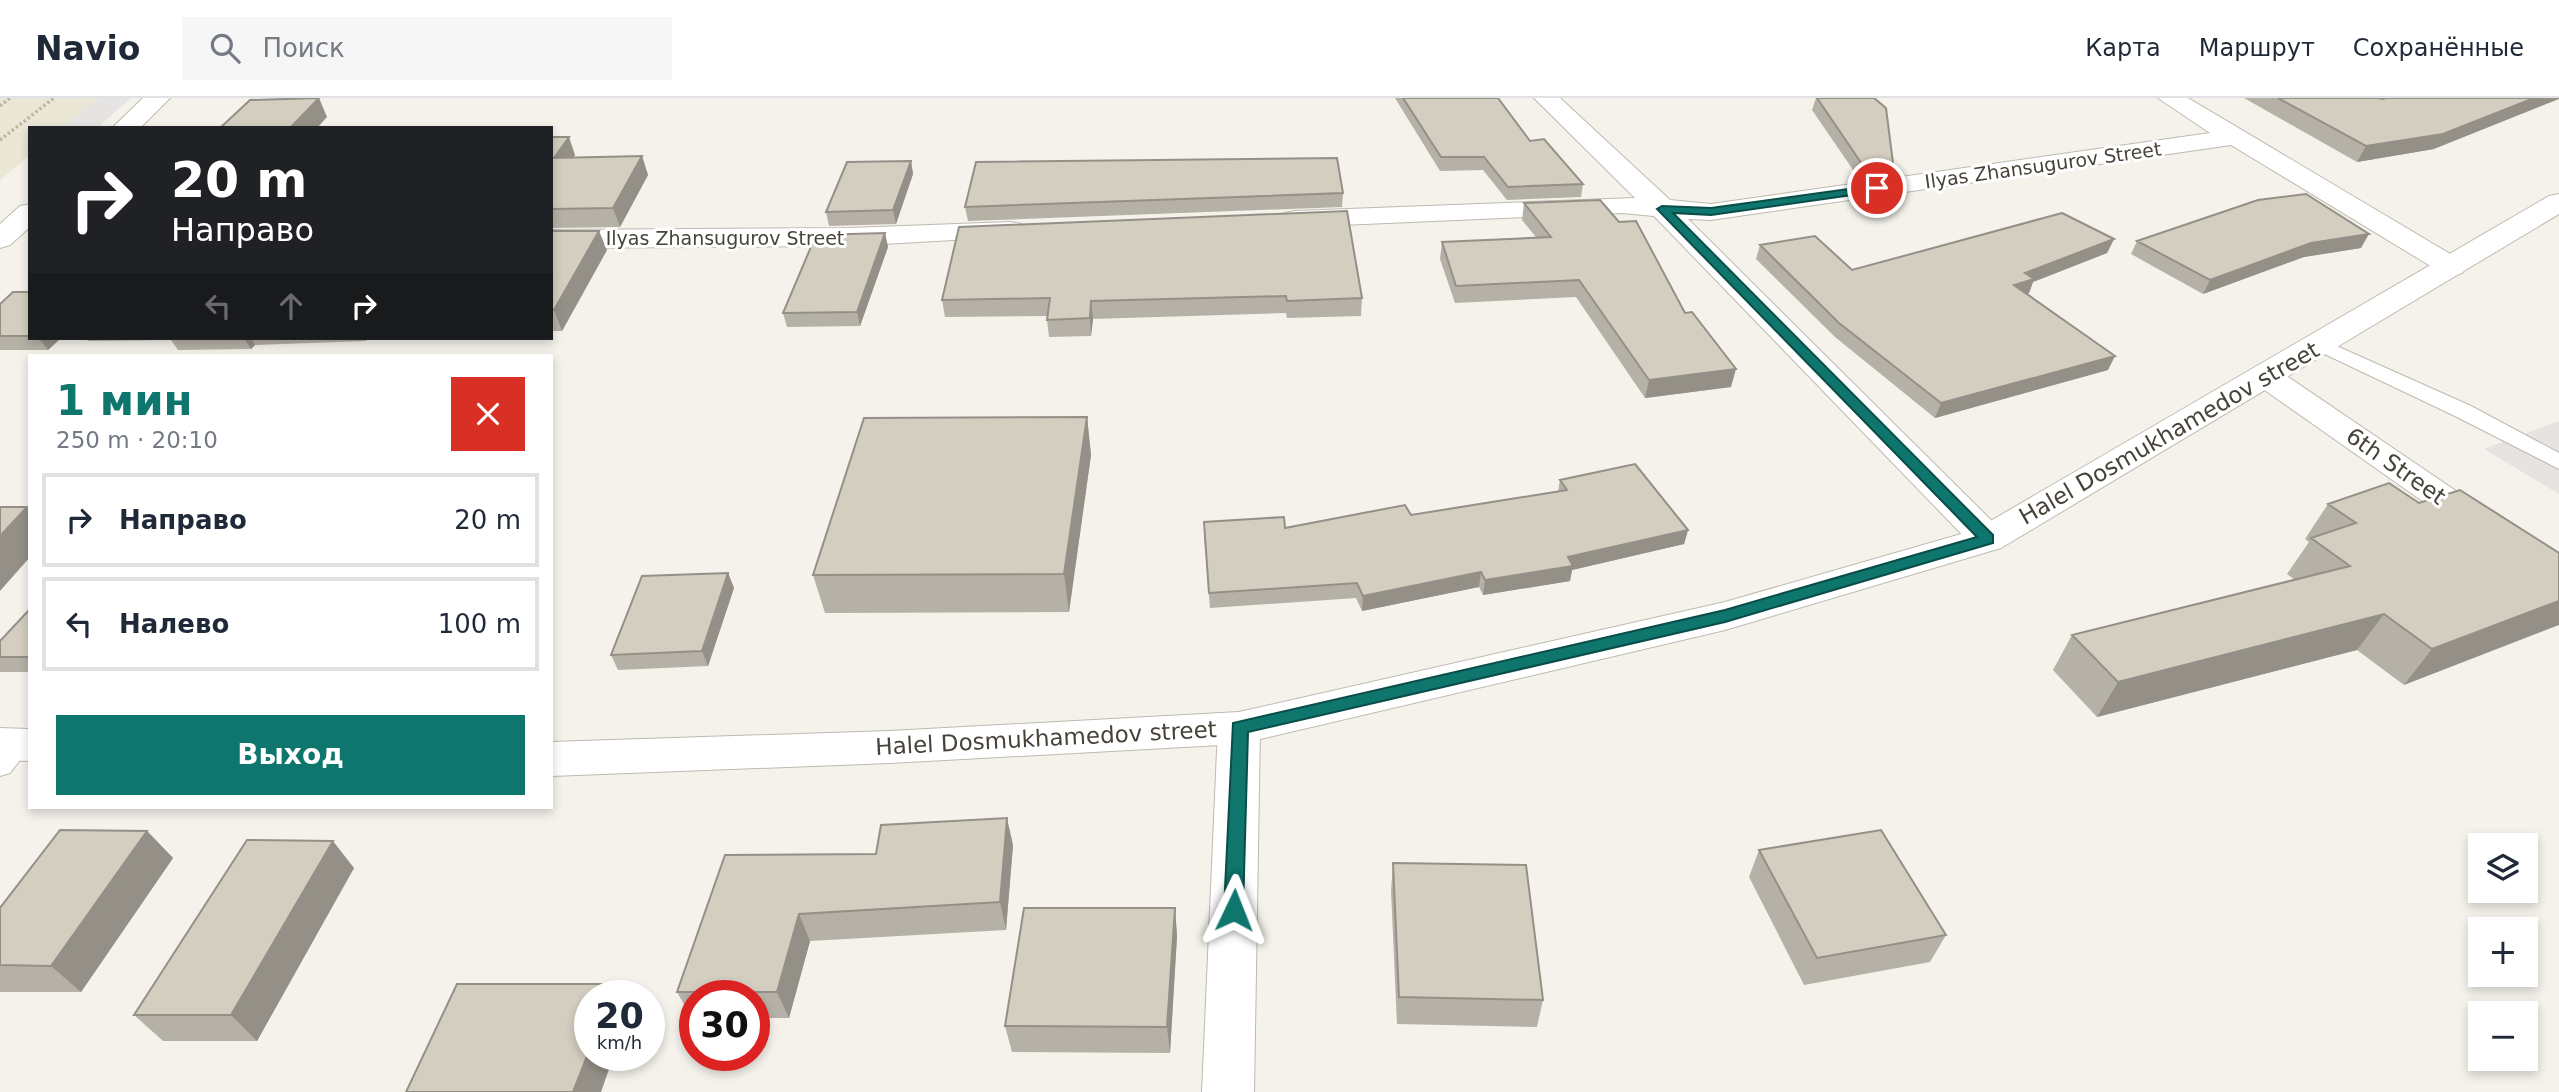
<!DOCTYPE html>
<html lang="ru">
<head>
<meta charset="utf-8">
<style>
  :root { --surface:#fff; --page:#f6f6f7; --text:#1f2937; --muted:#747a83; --line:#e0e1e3; --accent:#0f766e }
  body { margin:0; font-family:"DejaVu Sans",sans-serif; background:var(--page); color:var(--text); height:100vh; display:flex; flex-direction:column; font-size:26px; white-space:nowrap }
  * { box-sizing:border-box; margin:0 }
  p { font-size:23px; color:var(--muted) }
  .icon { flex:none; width:38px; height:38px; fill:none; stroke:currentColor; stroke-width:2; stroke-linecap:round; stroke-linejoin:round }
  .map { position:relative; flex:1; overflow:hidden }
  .details { position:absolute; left:28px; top:256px; width:525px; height:455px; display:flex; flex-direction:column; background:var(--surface); border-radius:0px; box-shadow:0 4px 10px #0003 }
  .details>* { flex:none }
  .guide { position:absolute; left:28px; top:28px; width:525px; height:214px; border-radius:0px; box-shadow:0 4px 10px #0003; background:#202124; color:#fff; overflow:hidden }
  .fabs { position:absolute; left:2468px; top:735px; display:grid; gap:14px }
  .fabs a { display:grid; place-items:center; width:70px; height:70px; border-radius:0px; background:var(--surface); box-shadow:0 4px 10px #0003; font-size:35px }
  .speed { position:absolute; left:574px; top:882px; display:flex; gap:14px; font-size:35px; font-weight:700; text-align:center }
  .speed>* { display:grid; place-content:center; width:91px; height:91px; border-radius:50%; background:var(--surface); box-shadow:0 4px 10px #0003; line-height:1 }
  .speed small { font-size:18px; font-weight:400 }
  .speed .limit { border:10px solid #d22; background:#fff; color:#111 }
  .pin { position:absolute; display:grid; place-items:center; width:60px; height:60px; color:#fff; margin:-30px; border:4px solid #fff; border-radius:50%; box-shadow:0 2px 7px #0007 }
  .me { position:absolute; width:77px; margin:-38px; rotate:2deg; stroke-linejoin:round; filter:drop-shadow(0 0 5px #0008) }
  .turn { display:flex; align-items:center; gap:24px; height:147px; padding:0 28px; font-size:32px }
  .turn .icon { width:91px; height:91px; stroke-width:2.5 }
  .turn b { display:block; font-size:49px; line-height:60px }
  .lanes { display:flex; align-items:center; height:66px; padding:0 28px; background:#0003; justify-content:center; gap:35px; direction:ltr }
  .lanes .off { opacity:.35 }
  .round { display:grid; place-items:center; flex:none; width:74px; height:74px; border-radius:0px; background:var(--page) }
  .overview { display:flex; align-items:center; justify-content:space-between; height:119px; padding:0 28px }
  h1 { font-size:42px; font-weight:700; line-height:52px; color:var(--accent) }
  .primary-button { display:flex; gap:14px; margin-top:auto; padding:14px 28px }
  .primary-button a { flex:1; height:80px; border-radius:0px; background:var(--accent); color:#fff; font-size:28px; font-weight:700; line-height:80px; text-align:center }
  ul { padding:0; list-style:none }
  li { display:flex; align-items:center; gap:21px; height:94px; margin:0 14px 10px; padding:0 14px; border:4px solid var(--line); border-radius:0px }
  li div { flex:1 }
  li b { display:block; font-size:26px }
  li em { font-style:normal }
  header { display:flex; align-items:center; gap:42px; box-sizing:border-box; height:98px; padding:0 35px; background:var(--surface); border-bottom:2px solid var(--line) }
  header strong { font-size:33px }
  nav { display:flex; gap:38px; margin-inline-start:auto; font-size:24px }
  .search { width:490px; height:63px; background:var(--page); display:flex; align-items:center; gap:18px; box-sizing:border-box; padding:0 24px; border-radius:0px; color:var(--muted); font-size:26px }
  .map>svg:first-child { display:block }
  .education { fill:#ebe7d6 }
  .parking { fill:#e6e4e2 }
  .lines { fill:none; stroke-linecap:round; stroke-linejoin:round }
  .service-casing { stroke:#bebaae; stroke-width:2 }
  .minor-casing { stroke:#bebaae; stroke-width:2 }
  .tertiary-casing { stroke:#bebaae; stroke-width:2 }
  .path { stroke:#bfb6a1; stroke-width:3.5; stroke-dasharray:2.5 2.5; stroke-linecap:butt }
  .service { fill:#fff; fill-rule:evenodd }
  .minor { fill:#fff; fill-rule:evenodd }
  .tertiary { fill:#fff; fill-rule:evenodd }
  .wall { fill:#b6b1a6 }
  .shaded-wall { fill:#949087 }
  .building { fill:#d4cec1; stroke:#949087; stroke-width:2 }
  .route { fill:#0f766e; stroke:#0a4d48; stroke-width:2 }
  .labels { text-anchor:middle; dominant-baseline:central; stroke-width:6; stroke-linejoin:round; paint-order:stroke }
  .far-street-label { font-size:19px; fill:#474339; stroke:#fff }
  .street-label { font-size:23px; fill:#474339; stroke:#fff }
</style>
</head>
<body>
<header>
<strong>Navio</strong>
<div class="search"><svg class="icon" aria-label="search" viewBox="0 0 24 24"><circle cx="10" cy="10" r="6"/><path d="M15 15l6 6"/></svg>Поиск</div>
<nav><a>Карта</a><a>Маршрут</a><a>Сохранённые</a></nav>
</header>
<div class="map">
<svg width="2559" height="994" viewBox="0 0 2559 994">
  <rect width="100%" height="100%" fill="#f4f2eb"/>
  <path class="education" d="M0 0H98L62 30H30V57L0 82Z"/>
  <path class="parking" d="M98 0H131L97 30H62Z
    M2559 323V396L2484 351Z"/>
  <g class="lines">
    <defs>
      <path id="service" d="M2321 241 2471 308 2559 355V371L2455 318 2314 251 2311 247 2314 243Z
        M17 637 27 640 30 649 10 675 0 678V648L7 640Z"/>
      <path id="minor" d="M143 0H170L140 30H112Z
        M1534 0H1560L1670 102 1711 106 2210 35 2158 0H2188L2462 163 2467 169 2462 175 2452 178 2442 175 2231 47 1711 122 1688 121 2001 432 2006 441 2001 450 1988 453 1975 450 1654 118 1622 115 1295 129 1285 127 1281 121 1285 115 1295 113 1635 100Z
        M30 106V129L10 147 0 150V126L20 108Z
        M1011 124 1021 126 1025 132 1021 138 849 148 551 150V132L849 130Z
        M2267 269 2278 272 2559 463V494L2546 490 2256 286 2251 279 2256 272Z
        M1239 614 1254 619 1260 630 1254 994H1202L1218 630 1224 619Z"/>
      <path id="tertiary" d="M2559 96V116L2001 450 1725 532 1239 646 890 665 551 678V644L890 633 1239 614 1725 504 1975 432 2549 98Z
        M0 630 30 631V663L0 662Z"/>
    </defs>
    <use href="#service" class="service-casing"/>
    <use href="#minor" class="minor-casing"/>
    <use href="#tertiary" class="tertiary-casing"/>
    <path class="path" d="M0 8 10 0
      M0 42 54 0"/>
    <use href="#service" class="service"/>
    <use href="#minor" class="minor"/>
    <use href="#tertiary" class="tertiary"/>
  </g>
  <path class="wall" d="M1395 0H1498L1530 43 1583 86 1581 99 1507 102 1483 72 1440 73Z
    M1816 0H1874L1889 78 1860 82 1812 12Z
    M2244 0H2379L2434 51 2357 64Z
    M551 39 575 57 574 59 642 58 648 77 620 129 551 130Z
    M911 63 913 76 896 126 829 128 826 114Z
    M1343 95 1342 109 968 123 965 109Z
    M1524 105 1685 215 1731 289 1645 300 1576 199 1455 205 1440 161 1442 144 1536 139 1522 122Z
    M959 129 1362 200 1361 218 1287 220 1286 215 1093 221 1091 238 1049 239 1047 222V218L945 219 942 202Z
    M551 133 607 152 562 233H551Z
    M885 135 888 149 860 228 787 229 783 215Z
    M2114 141 2107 155 2033 184 2029 195 2027 196 2108 272 1935 320 1835 239 1756 161 1760 147 1852 172Z
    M2137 143 2361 150 2304 159 2203 196 2131 156Z
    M30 194V240H61L48 252H0V206Z
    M86 240H369L366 243 255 247 251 251 178 252 171 242 88 243Z
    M1087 319 1091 357 1069 514 825 515 813 477Z
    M1560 382 1688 432 1684 446 1572 472 1570 483 1483 497 1479 489 1362 513 1356 500 1210 510 1204 439 1411 417 1558 394Z
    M2419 405 2559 455 2404 587 2357 552 2097 619 2053 572 2072 537 2295 482 2287 476 2309 444 2305 441 2328 406Z
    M728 475 734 490 708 568 618 572 611 557Z
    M30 511V574H0V543Z
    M147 733 173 760 81 894H0V810Z
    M1013 747 1006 832 810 843 789 920H754V898H695V920H692L677 894 876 756Z
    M1759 752 1946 837 1930 864 1804 887 1749 779Z
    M1393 765 1543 902 1537 929 1397 926 1391 793Z
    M354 770 257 943H163L134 917Z
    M1175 810 1177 838 1170 955 1012 954 1005 928Z"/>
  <path class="shaded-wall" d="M319 0 327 19 317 30H290Z
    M2534 0H2559V1L2434 51 2357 64 2366 48Z
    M569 39 575 57 562 79 554 60Z
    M642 58 648 77 620 129 613 110Z
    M911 63 913 76 896 126 893 112Z
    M1893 65 1889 78 1860 82 1864 69Z
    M599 133 607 152 562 233 554 212Z
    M885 135 888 149 860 228 857 214Z
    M2369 136 2361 150 2304 159 2203 196 2210 182 2311 145Z
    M2114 141 2107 155 2033 184 2029 195 2009 201 2014 187 2025 175Z
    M1091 203 1093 221 1091 238 1090 220Z
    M39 240H61L48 252Z
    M244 240H251L255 247 251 251Z
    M2115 258 2108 272 1935 320 1941 305Z
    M1736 271 1731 289 1645 300 1649 282Z
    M1087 319 1091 357 1069 514 1064 476Z
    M27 409 30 411V459L0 493V438Z
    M1688 432 1684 446 1572 472 1570 483 1483 497 1485 482 1568 459Z
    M1481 474 1479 489 1362 513 1363 498Z
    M728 475 734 490 708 568 702 553Z
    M2559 503V527L2404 587 2432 551Z
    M2384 516 2357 552 2097 619 2118 584Z
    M1007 720 1013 747 1006 832 1000 804Z
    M147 733 173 760 81 894 51 868Z
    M333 743 354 770 257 943 231 917Z
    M1175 810 1177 838 1170 955 1167 929Z
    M799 816 810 843 789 920 777 894Z
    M614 886 621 898H610Z
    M590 950V957H614L601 994H573Z"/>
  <path class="building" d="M319 0 290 30H220L250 2Z
    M1403 0H1498L1530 43 1544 41 1583 86 1508 89 1484 59H1441Z
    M1817 0H1874L1886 10 1893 65 1864 69Z
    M2278 0H2379L2382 1 2386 0H2534L2443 36 2366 48Z
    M551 39H569L554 60 642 58 613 110 551 111Z
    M1337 60 1343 95 965 109 976 64Z
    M911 63 893 112 826 114 847 64Z
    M2306 96 2369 136 2311 145 2210 182 2137 143 2258 102Z
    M1600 102 1619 124 1636 123 1685 215 1692 214 1736 271 1649 282 1579 182 1456 188 1442 144 1551 139 1524 105Z
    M1347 113 1362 200 1287 203 1286 198 1091 203 1090 220 1047 222 1050 200 942 202 959 129Z
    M2062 115 2114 141 2025 175 2034 181 2014 187 2115 258 1941 305 1839 225 1760 147 1815 138 1852 172Z
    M551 133H599L554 212H551Z
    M885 135 857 214 783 215 816 137Z
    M13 194H30V238H0V206Z
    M1087 319 1064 476 813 477 864 320Z
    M1635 366 1688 432 1568 459 1573 468 1485 482 1481 474 1363 498 1357 485 1209 495 1204 424 1284 419 1285 430 1405 407 1411 417 1567 392 1560 382Z
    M2389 385 2419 405 2460 392 2559 455V503L2432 551 2384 516 2118 584 2072 537 2350 468 2311 440 2356 425 2328 406Z
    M0 409H27L0 438Z
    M728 475 702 553 611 557 642 478Z
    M30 511V559H0V543Z
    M1007 720 1000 804 799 816 777 894H677L725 757 876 756 881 727Z
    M60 732 147 733 51 868 0 867V810Z
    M1881 732 1946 837 1817 860 1759 752Z
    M247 742 333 743 231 917H134Z
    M1393 765 1526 767 1543 902 1399 899Z
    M1024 810H1175L1167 929 1005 928Z
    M457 886H614L610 898H590V950L573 994H406Z"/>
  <path class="route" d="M1877 87 1882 90 1880 93 1711 117 1673 115 1993 437V445L1725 524 1248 634 1243 812 1240 818H1227L1224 812 1233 625 1725 512 1977 439 1657 111 1662 108 1711 110Z"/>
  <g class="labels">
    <g class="far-street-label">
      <text transform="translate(2043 67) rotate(-8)">Ilyas Zhansugurov Street</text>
      <text x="725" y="140">Ilyas Zhansugurov Street</text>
    </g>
    <g class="street-label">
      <text transform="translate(2169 335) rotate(-30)">Halel Dosmukhamedov street</text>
      <text transform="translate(2396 368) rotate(35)">6th Street</text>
      <text transform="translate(1046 640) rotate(-3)">Halel Dosmukhamedov street</text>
    </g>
  </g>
</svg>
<div class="fabs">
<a><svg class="icon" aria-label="layers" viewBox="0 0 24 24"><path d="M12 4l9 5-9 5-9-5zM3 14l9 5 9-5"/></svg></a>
<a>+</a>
<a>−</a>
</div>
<div class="speed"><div>20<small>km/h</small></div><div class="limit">30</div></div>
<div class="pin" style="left:1877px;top:90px;background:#d93025"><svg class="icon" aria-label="arrive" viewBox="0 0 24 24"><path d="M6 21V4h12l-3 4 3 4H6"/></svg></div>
<svg class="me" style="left:1234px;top:812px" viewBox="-20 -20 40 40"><path d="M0-17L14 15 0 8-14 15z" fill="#0f766e" stroke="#fff" stroke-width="4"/></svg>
<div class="guide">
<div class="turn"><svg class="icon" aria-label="right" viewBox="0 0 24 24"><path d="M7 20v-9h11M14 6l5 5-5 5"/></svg><div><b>20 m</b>Направо</div></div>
<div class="lanes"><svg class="icon off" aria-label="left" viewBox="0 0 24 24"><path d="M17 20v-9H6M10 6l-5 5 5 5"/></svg><svg class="icon off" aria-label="ahead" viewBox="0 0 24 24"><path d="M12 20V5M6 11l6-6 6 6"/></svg><svg class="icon" aria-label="right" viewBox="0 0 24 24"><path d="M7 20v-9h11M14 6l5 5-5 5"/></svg></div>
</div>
<section class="details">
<div class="overview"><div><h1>1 мин</h1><p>250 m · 20:10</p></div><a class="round" style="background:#d93025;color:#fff"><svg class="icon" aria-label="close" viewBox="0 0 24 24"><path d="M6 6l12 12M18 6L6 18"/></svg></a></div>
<ul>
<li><svg class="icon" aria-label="right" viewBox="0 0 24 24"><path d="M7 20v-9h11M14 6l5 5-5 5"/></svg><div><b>Направо</b></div><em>20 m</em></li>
<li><svg class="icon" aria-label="left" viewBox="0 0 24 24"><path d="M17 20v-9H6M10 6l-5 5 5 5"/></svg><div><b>Налево</b></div><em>100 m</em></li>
</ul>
<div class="primary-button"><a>Выход</a></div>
</section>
</div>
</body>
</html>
